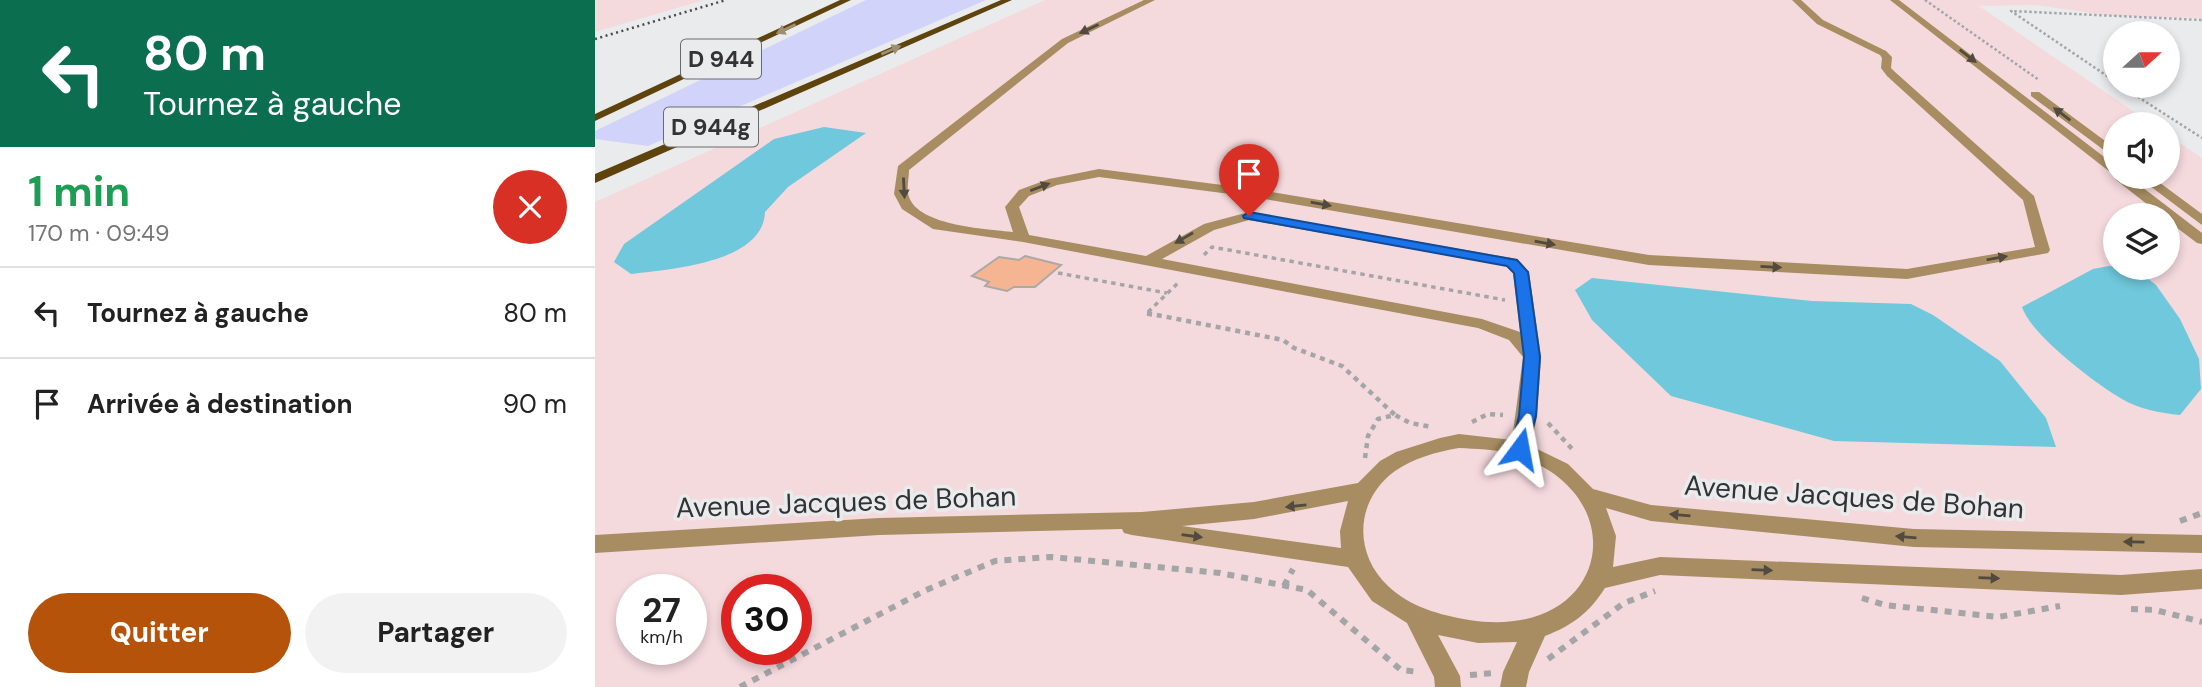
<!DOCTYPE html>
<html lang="fr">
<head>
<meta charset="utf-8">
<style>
  :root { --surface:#fff; --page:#f2f2f2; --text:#222; --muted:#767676; --line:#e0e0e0; --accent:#b45309 }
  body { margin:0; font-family:"DM Sans",sans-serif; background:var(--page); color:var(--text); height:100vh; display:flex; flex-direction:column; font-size:26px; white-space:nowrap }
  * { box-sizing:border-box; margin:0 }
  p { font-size:23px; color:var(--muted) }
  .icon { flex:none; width:38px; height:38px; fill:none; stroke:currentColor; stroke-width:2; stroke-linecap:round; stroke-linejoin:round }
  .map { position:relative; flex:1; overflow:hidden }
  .drawer { display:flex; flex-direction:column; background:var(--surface); width:595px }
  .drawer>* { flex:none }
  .banner { background:#0b6e4f; color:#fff; overflow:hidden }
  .needle { width:46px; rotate:69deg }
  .controls { position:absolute; left:1508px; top:21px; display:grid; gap:14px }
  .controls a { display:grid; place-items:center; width:77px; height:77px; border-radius:50%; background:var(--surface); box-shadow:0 4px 10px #0003; font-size:35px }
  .speed { position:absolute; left:21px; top:574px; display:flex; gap:14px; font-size:35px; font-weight:700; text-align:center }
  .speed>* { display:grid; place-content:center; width:91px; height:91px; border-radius:50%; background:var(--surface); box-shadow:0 4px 10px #0003; line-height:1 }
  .speed small { font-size:18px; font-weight:400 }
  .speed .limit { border:10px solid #d22; background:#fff; color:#111 }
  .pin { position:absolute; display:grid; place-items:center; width:60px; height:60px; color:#fff; margin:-72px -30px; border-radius:50% 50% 50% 0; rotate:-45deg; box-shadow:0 0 7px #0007 }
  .pin .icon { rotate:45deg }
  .me { position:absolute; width:77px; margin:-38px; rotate:13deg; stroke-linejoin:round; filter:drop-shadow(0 0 5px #0008) }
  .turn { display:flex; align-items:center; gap:24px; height:147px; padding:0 28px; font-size:32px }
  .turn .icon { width:91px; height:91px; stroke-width:2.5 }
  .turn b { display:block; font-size:49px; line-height:60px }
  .round { display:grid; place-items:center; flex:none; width:74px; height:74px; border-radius:37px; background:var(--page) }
  .headline { display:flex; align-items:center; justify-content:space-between; height:119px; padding:0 28px }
  h1 { font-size:42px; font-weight:700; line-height:52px; color:#1e9e55 }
  .action { display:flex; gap:14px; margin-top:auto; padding:14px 28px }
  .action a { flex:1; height:80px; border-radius:42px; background:var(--accent); color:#fff; font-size:28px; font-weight:700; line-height:80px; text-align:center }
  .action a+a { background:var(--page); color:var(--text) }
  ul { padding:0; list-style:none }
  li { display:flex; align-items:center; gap:21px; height:91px; padding:0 28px; border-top:2px solid var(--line) }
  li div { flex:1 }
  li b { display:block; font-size:26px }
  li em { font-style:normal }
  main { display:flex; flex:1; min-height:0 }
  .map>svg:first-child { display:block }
  .industrial { fill:#f4d9dd; fill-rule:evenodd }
  .green { fill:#d1d3fb }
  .water { fill:#6fc8db }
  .building { fill:#f6b592; stroke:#aba8a7; stroke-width:2 }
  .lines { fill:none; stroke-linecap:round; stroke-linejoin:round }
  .path-far3 { stroke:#a4a5a6; stroke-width:2.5; stroke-dasharray:2.5 2.5; stroke-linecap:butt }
  .path-far2 { stroke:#a4a5a6; stroke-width:3.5; stroke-dasharray:4.5 4.5; stroke-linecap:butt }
  .path-far1 { stroke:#a4a5a6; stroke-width:4.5; stroke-dasharray:5 5; stroke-linecap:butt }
  .path { stroke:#a4a5a6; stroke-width:6; stroke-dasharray:7 7; stroke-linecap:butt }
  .minor { fill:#a78d61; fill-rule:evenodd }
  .major { fill:#5e430d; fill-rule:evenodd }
  .rail { stroke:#49494b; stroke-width:2.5; stroke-dasharray:2 3.5; stroke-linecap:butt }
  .oneway { fill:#9d8f72 }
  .oneway2 { fill:#504a3f }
  .route { fill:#1a73e8; stroke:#114b97; stroke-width:2 }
  .labels { text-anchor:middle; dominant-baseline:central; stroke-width:7; stroke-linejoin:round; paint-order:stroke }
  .shield { fill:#eaebed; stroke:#6a6a6c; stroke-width:2 }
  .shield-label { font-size:23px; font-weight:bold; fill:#333334 }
  .near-street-label { font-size:28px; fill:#333334; stroke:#eaebed }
</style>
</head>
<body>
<main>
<section class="drawer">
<div class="banner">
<div class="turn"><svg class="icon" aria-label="left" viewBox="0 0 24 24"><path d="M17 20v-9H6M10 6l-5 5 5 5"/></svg><div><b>80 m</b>Tournez à gauche</div></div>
</div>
<div class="headline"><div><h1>1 min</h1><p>170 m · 09:49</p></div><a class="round" style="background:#d93025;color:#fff"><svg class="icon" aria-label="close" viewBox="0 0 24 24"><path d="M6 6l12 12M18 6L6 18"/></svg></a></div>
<ul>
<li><svg class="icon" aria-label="left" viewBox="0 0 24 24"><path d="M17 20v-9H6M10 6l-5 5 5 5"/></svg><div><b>Tournez à gauche</b></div><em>80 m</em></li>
<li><svg class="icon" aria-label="arrive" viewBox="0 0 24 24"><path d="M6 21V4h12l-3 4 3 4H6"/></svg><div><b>Arrivée à destination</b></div><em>90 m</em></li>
</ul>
<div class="action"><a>Quitter</a><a>Partager</a></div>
</section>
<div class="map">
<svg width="1607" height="687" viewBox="0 0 1607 687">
  <rect width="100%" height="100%" fill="#eaebed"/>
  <path class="industrial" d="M0 0H109L0 32Z
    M450 0H1607V18L1518 16 1441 5 1384 6 1557 124H1521V177H1573V135L1607 158V687H0V202ZM1521 215H1573V268H1521ZM37 590H96V649H37ZM142 590H201V649H142Z"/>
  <path class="green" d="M271 0H391L53 146 0 139V131Z"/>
  <path class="water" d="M229 127 271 133 193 187 170 212C168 263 76 269 36 274L19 262 29 244 179 139Z
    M1514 266 1543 271 1561 285 1585 319 1604 359 1606 389 1585 415C1565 413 1544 409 1527 399 1500 383 1436 335 1427 307L1498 269Z
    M997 278 1217 301 1316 304 1338 315 1405 361 1451 418 1461 447 1239 441 1076 396 997 320 980 290Z"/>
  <path class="building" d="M430 256 466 265 440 287H419L412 291 390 286 394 282 377 276 404 257 424 260Z"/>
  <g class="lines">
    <path class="path-far3" d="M1330 0 1444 80
      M1521 82 1416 11 1607 20
      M1526 86 1607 138"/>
    <path class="path-far2" d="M609 255 617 247 910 300
      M463 273 572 293
      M557 315 551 314 584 282"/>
    <path class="path-far1" d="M552 313 688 340 699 348 747 366 800 415
      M877 422 893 414 908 415
      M953 423 980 452
      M770 458 773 436 783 419 800 415 815 423 837 427"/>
    <path class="path" d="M1585 521 1607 513
      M689 586 698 569
      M1267 598 1290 605 1403 617 1465 606
      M1536 609 1560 610 1607 622
      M953 659 1029 603 1060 591
      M875 675 898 673
      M145 687 331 590 400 561 456 557 625 573 712 590 806 670 824 672"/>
    <path class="minor" d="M549 0H560L473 43 314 170C314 177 312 186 313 193 318 226 392 229 418 232L410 207 424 190 454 179 504 169 658 189 1054 255 1312 269 1440 247 1428 200 1292 76 1286 68 1287 58 1285 55 1222 24 1197 0H1206L1228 20 1291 51 1297 57 1296 68 1300 72 1439 196 1455 250 1453 253 1312 279 1054 265 658 197 504 177 462 185 434 196 424 207 434 235 551 256 609 224 654 212 922 259 934 272 946 357 942 416 936 446 973 464 998 489 1056 505 1319 529 1607 535V553L1319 547 1056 521 1011 508 1021 536 1018 567 1065 557 1526 575 1607 569V589L1526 595 1065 575 1010 588C994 613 978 625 950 636L934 672 931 687H905L908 672 922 642 883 643 843 635 865 676 866 687H840L839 677 812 623 777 601 753 567 537 535 529 533 527 529 284 535 0 553V535L284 518 547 512 659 502 763 483 785 461 801 452 845 438 864 434 917 440 928 357 914 340 883 328 428 242 338 229 307 209 299 194 303 166 467 39ZM654 220 912 266 918 273 925 332 887 319 567 259 619 230ZM864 448C881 449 900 449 917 454 1044 492 1016 642 874 620 845 615 815 607 793 586 758 553 760 500 800 471 819 458 841 452 864 448ZM753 501 745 531 746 548 587 526 659 519Z
      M1295 0H1304L1521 166V177H1534L1607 233V244L1602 243 1573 221V215H1566L1521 180 1520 176Z
      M1436 92H1444L1521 149V159L1436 96Z
      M1543 177H1557L1607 214V225Z"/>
    <path class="major" d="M245 0H256L0 121V114Z
      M406 0H417L0 183V174Z"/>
    <path class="rail" d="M0 39 131 0"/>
  </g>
  <defs><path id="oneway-solid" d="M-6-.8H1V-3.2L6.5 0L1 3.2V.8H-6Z" transform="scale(1.75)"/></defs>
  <g class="oneway">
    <use href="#oneway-solid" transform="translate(191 29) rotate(155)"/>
    <use href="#oneway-solid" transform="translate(296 50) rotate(-23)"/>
  </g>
  <g class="oneway2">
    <use href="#oneway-solid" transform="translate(494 29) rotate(155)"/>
    <use href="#oneway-solid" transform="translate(1373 56) rotate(38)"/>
    <use href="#oneway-solid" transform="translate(1467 114) rotate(-143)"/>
    <use href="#oneway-solid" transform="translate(445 187) rotate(-21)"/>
    <use href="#oneway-solid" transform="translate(309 188) rotate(87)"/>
    <use href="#oneway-solid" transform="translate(726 204) rotate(10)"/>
    <use href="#oneway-solid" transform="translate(589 238) rotate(150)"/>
    <use href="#oneway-solid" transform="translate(950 243) rotate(10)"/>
    <use href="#oneway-solid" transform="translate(1402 258) rotate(-10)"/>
    <use href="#oneway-solid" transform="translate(1176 267) rotate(3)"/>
    <use href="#oneway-solid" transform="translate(701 506) rotate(174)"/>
    <use href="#oneway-solid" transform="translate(1085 515) rotate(-175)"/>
    <use href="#oneway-solid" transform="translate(597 536) rotate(8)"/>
    <use href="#oneway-solid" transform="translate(1311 537) rotate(-175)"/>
    <use href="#oneway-solid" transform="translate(1539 542) rotate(-179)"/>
    <use href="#oneway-solid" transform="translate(1167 570) rotate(2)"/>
    <use href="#oneway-solid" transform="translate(1394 578) rotate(2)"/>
  </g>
  <path class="route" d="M654 212 922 260 933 272 945 357 941 416 931 453 925 455 916 449 924 416 929 357 919 273 912 266 649 218 648 216Z"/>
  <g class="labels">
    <g class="shield">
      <rect x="86" y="39.5" width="80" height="39" rx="5"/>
      <rect x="69" y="107.5" width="94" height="39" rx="5"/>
    </g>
    <g class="shield-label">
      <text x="126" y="59">D 944</text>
      <text x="116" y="127">D 944g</text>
    </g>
    <g class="near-street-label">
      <text transform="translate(1259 497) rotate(4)">Avenue Jacques de Bohan</text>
      <text transform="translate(251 502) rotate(-2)">Avenue Jacques de Bohan</text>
    </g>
  </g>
</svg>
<div class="controls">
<a><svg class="needle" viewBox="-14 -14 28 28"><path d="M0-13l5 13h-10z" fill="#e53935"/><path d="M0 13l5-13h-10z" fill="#767676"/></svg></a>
<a><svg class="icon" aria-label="sound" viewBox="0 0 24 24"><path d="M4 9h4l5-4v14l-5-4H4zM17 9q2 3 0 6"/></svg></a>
<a><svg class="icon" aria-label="layers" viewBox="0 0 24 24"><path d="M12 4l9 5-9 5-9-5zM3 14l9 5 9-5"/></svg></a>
</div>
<div class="speed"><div>27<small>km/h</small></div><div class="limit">30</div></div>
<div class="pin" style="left:654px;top:216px;background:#d93025"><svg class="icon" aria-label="arrive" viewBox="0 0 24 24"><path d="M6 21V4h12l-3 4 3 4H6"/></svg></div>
<svg class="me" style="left:925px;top:449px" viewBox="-20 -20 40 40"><path d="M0-17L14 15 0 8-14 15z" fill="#1a73e8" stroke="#fff" stroke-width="4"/></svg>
</div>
</main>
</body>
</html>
